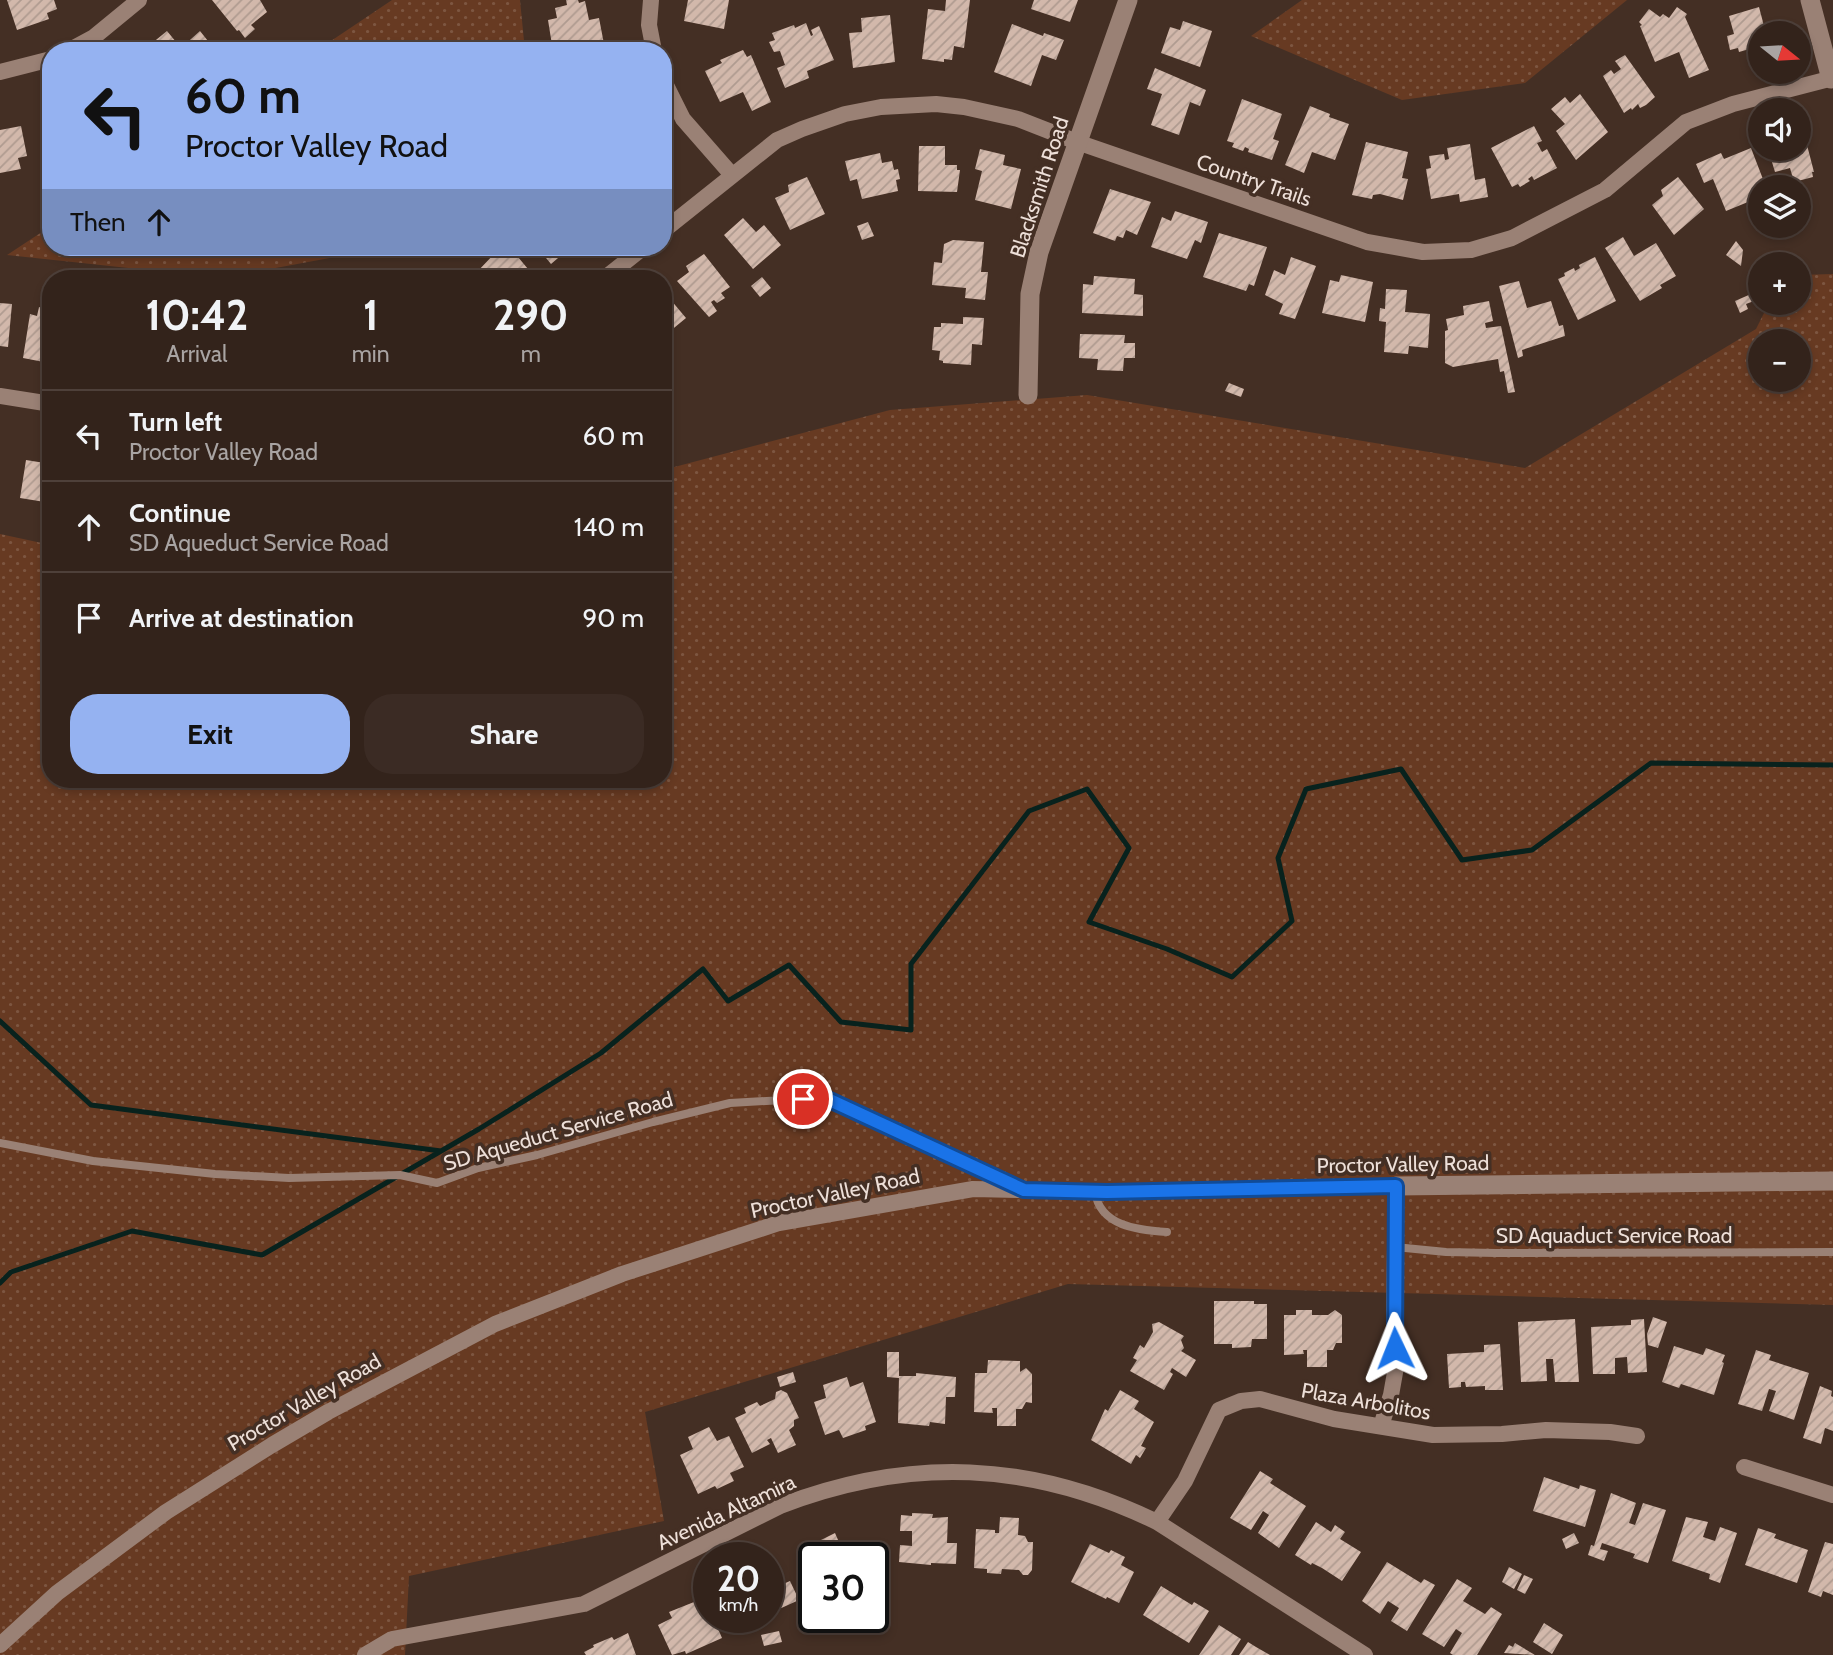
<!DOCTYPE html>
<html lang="en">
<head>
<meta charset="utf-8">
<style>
  :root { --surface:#33231b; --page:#3b2b24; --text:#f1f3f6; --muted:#a9a4a3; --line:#4e403a; --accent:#95b2f1 }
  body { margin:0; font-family:Cabin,sans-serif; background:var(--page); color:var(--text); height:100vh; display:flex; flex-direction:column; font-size:26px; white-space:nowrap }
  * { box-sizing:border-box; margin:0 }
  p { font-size:23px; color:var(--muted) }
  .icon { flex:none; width:38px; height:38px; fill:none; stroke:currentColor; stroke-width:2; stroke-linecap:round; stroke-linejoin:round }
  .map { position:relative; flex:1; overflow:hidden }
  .details { position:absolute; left:42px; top:270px; width:630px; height:518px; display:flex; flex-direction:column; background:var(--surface); border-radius:28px; box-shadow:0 4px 10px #0003,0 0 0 2px var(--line) }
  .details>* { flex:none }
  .hud { position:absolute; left:42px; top:42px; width:630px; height:214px; border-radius:28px; box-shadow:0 4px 10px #0003,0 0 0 2px var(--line); background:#95b2f1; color:#111; overflow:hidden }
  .needle { width:46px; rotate:108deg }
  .tools { position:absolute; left:1748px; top:21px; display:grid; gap:14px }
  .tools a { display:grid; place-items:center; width:63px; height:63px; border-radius:50%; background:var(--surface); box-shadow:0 4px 10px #0003,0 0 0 2px var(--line); font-size:35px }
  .speed { position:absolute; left:693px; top:1542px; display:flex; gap:14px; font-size:35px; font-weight:700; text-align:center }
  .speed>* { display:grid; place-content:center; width:91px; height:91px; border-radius:50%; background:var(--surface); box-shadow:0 4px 10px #0003,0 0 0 2px var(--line); line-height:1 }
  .speed small { font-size:18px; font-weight:400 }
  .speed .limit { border:4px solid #111; border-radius:10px; background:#fff; color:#111 }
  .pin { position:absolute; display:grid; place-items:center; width:60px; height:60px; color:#fff; margin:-30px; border:4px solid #fff; border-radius:50%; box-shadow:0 2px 7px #0007 }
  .me { position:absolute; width:77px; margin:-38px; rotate:358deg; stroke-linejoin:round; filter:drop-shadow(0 0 5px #0008) }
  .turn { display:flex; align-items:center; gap:24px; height:147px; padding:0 28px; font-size:32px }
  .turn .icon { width:91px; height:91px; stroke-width:2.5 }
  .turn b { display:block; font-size:49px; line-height:60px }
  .then { display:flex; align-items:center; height:66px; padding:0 28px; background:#0003; gap:14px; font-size:26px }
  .eta { display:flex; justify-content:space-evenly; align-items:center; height:119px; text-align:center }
  .eta b { font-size:42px; font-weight:800; line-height:49px }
  .action { display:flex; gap:14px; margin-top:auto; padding:14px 28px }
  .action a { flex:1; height:80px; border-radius:28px; background:var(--accent); color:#111; font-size:28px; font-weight:800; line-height:80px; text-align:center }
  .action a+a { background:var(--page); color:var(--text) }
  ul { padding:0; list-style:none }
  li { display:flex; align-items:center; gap:21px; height:91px; padding:0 28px; border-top:2px solid var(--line) }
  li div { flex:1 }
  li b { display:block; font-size:26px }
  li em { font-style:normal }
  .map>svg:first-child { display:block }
  .grass { fill:url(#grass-dots); fill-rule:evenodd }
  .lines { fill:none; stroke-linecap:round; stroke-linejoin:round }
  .stream { stroke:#08221d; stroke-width:5 }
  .building { fill:url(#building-hatch) }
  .service { stroke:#9a8175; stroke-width:8 }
  .minor { stroke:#9a8175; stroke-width:16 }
  .tertiary { stroke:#9a8175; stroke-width:19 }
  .route-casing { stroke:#114b97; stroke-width:18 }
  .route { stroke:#1a73e8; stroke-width:12 }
  .labels { text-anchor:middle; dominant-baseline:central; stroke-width:7; stroke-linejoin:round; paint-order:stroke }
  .street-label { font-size:21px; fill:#eddfd8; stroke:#442f24 }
</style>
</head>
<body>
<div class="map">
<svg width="1833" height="1655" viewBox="0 0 1833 1655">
  <defs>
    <pattern id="grass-dots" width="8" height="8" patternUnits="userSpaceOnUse" patternTransform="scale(1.75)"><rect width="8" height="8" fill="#673a22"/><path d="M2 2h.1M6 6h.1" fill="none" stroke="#7d5641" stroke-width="1.8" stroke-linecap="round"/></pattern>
    <pattern id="building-hatch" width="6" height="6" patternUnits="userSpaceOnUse" patternTransform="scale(1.75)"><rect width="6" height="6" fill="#d2b8ab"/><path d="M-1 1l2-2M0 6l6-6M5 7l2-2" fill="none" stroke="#af9b90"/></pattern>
  </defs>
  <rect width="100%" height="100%" fill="#442f24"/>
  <path class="grass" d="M392 0H520L525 51H316Z
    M1302 0H1627L1525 83 1402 100 1251 36Z
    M51 226V247H389L222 278 7 255Z
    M1833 274V1305L1068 1284 645 1412 664 1521 409 1576 405 1655H0V534L51 545V779H663V470L890 410 1087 395 1525 468 1756 329 1769 303H1799V275ZM1760 341H1799V380H1760Z"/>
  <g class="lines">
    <path class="stream" d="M0 1021 91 1105 441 1151
      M0 1283 11 1272 132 1231 262 1255 479 1129 601 1053 703 969 728 1001 789 965 841 1022 911 1030V964L1029 811 1087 789 1129 848 1089 922 1167 949 1232 977 1292 921 1278 858 1306 789 1401 769 1462 860 1532 850 1651 763 1833 765"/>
  </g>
  <path class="building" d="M7 0H54L57 9 47 13 49 19 17 30Z
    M212 0H260L267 12 251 25 255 29 245 38 239 30 237 31Z
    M566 0H578L579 3 585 1 589 20 599 18 604 44 583 48 582 40 552 45 548 20 557 18 555 8 567 5Z
    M688 0H729L724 29 684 21Z
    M946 0H970L964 48 954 46 952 60 944 59V62L922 59 928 9 945 11Z
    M1034 0H1078L1070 22 1031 9Z
    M1677 7 1687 14 1685 17 1709 70 1689 78 1679 52 1655 62 1640 26 1642 25 1639 22 1649 9 1660 17 1663 14 1669 18Z
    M1759 7 1764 26 1774 23 1777 33H1760V46L1739 52 1738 48 1730 50 1727 36 1734 34 1729 16Z
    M890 15 895 62 853 68 849 33 862 32 861 18Z
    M1183 21 1212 31 1200 67 1161 53 1170 27 1180 30Z
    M806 23 811 36 813 35 811 30 819 26 834 60 807 71 809 78 785 88 777 68 785 65 780 51 774 52 769 42 775 40 772 33 794 25 795 28Z
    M1012 24 1043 36 1044 33 1064 40 1056 60 1042 55 1031 86 994 72Z
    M167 31 181 48 200 31 216 51H156L151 44Z
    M743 50 747 57 751 55 771 102 752 111 743 92 720 102 705 71 722 63 720 60Z
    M1625 55 1655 97 1646 105 1640 108 1638 104 1632 110 1631 108 1624 113 1603 76 1611 70 1614 74 1621 69 1615 61Z
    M1155 68 1206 90 1200 106 1190 102 1179 135 1151 125 1162 94 1147 89Z
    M1580 94 1608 132 1576 160 1556 131 1565 124 1551 109 1565 97 1570 103Z
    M1242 99 1282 114 1273 139 1279 141 1272 160 1248 152 1249 149 1245 147 1243 151 1232 147 1234 143 1227 141Z
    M1310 106 1330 114 1329 117 1349 124 1335 160 1312 152 1304 173 1285 165Z
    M1799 122H1801L1814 172H1812L1813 177 1794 182 1790 168 1775 172 1768 149H1799Z
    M21 126 27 156 18 158 21 169 0 173V130Z
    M1534 126 1542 141 1537 143 1542 152 1547 149 1557 168 1534 180 1532 176 1528 179 1530 181 1520 187 1518 184 1512 187 1491 148Z
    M1366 142 1408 152 1402 178 1408 179 1403 200 1380 194 1373 195 1372 199 1352 195Z
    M1470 144 1475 180 1485 178 1488 197 1460 202 1459 194 1431 199 1426 169 1431 168 1429 156 1444 154 1445 160 1449 159 1447 148Z
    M919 146H945V165H957V170H960L957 192 918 191Z
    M1751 148 1766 187H1760V193L1747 199 1748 202 1726 211 1713 179 1704 183 1696 164 1721 153 1724 159Z
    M980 149 1005 155 1003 165 1021 169 1011 209 975 200 982 171 975 169Z
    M880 153 882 163 892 161 894 170 898 169 900 179 896 180 898 191 862 199 857 179 850 181 845 161Z
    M807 177 825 214 790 230 775 198 789 192 788 185Z
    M1678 177 1704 209 1674 235 1652 205 1663 196 1661 190Z
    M1110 189 1151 202 1137 235 1126 230 1123 238 1117 236 1115 241 1093 233Z
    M1175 211 1208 222 1201 243 1195 240 1187 259 1151 247 1162 217 1171 221Z
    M743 218 756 232 764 225 781 245 753 269 724 235Z
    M868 222 874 236 862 240 857 226Z
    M1219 233 1267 247 1254 286 1249 284 1246 291 1203 277Z
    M1623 237 1634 256 1656 243 1676 276 1660 285 1662 288 1640 301 1605 248Z
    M953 240 984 242 981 272H988L985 300 965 298 966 288 932 285 934 262 942 263 944 244Z
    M1736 241 1743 250 1741 266 1726 255Z
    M537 247H571L551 264Z
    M504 249 509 254 513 251 533 275 529 278H480L476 273 496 252 497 254Z
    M704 254 730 287 721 293 725 298 717 303 714 300 711 302 717 311 709 317 677 281 689 272 686 266Z
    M1291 257 1316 266 1295 319 1279 314 1283 304 1265 295 1274 270 1285 275Z
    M1595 257 1616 301 1578 320 1558 279 1565 276 1564 273 1574 268 1575 271 1580 268 1579 265Z
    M1341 275 1373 282 1365 322 1322 313 1330 280 1339 282Z
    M1094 276 1135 279 1134 294 1143 295V316L1082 313 1083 284 1093 285Z
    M762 277 771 288 760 297 751 286Z
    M1519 281 1527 308 1551 301 1559 326 1563 325 1565 336 1522 350 1523 356 1518 358 1499 286Z
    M1386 289 1407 290 1405 312 1430 314 1428 348 1409 346 1408 354 1384 352 1386 322 1379 321 1380 308 1385 309Z
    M665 293 686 318 663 337V295Z
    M1751 294 1754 301 1746 304 1748 309 1740 313 1735 301Z
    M1489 301 1493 321 1485 323 1486 328 1501 326 1515 392 1508 393 1504 371 1500 372 1498 359 1453 367 1445 363V331L1448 330 1446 319 1464 315 1463 306Z
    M0 303 12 304 8 347 0 346Z
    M39 307 51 309 49 363 23 358 30 314 37 316Z
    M963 317 984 318 982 345 972 344 971 365 943 363V361L939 360 940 351 932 350 934 327H941V323L963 324Z
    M1080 334 1125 335 1124 343H1135V358H1124L1123 371 1097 370 1098 359 1079 358Z
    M1229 383 1244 389 1241 397 1225 391Z
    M26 460 51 464V503L20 498Z
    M1214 1301H1254V1304H1267V1339H1252L1251 1347 1232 1348V1344H1214Z
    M1296 1310H1312V1315H1328L1335 1310 1342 1315V1343H1336L1333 1350H1327V1367H1307V1350H1303L1304 1354 1284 1355V1315H1296Z
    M1653 1317 1667 1322 1658 1348 1648 1345 1647 1334Z
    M1575 1319 1579 1382H1555L1553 1359H1546L1547 1381 1521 1382 1518 1322Z
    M1644 1319 1647 1372 1628 1373 1627 1357 1615 1358V1374H1593L1591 1327 1631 1325V1320Z
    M1159 1322 1184 1336 1181 1340 1184 1348 1181 1351 1196 1360 1186 1377 1172 1368 1170 1372 1173 1374 1164 1390 1130 1371 1137 1360 1133 1358 1140 1345 1144 1348 1153 1332 1152 1324Z
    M1500 1344 1503 1390H1485V1386L1466 1387 1465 1382H1461V1387L1449 1388 1447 1354 1484 1352V1345Z
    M1674 1346 1703 1355 1706 1348 1725 1355 1722 1362 1724 1363 1714 1395 1681 1384 1679 1388 1662 1382Z
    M1756 1350 1771 1355 1769 1360 1809 1373 1794 1420 1769 1411 1776 1391 1769 1389 1762 1411 1738 1404Z
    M887 1352H899V1378L887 1377Z
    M988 1360 1020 1361V1372L1026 1368 1032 1374V1403L1026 1402 1022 1409H1016V1426H997V1408H992L993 1413 974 1412 975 1373H987Z
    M793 1372 796 1382 780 1387 777 1377Z
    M916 1373 956 1377 955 1397H946L945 1424 930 1422 929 1426 898 1423 899 1376H916Z
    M847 1377 850 1387 863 1382 876 1422 865 1426 866 1430 843 1438 839 1430 825 1435 814 1402 826 1398 823 1385Z
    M1820 1386 1832 1391 1831 1396 1833 1397V1431L1825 1428 1821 1444 1803 1438Z
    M781 1390 787 1393 799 1418 794 1420V1426L789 1430 796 1445 778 1453 771 1438 767 1440 770 1444 752 1453 735 1418 746 1413 744 1408 757 1402 760 1406 775 1399 776 1392Z
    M1120 1390 1139 1401 1134 1409 1154 1422 1141 1446 1146 1448 1140 1458 1136 1455 1131 1464 1091 1440 1105 1409 1108 1411Z
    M709 1427 717 1441 729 1436 744 1467 730 1473 734 1481 717 1489 715 1486 698 1494 680 1455 693 1449 688 1437Z
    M1260 1471 1273 1479 1270 1483 1306 1506 1279 1548 1258 1533 1269 1515 1263 1511 1251 1530 1230 1518Z
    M1544 1477 1579 1489 1580 1485 1596 1490 1585 1527 1533 1511Z
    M1611 1493 1636 1503 1629 1523 1635 1525 1643 1503 1666 1510 1648 1563 1633 1558 1635 1554 1602 1543 1600 1549 1608 1551 1604 1561 1588 1555 1591 1545 1594 1546Z
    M912 1513 933 1514 932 1518 948 1517 947 1543H957L956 1564 931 1563V1565L899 1562 900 1545 912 1546V1531H900L901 1515 912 1516Z
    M1000 1517 1019 1518 1018 1535 1025 1536 1028 1542H1033L1032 1570 1028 1575H1023L1019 1570 1002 1569 1001 1574 987 1573V1569L974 1568 976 1529 995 1530V1533H999Z
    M1686 1517 1708 1522 1703 1537 1715 1541 1720 1527 1737 1533 1720 1583 1709 1579 1710 1574 1672 1561Z
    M1316 1522 1331 1532 1335 1525 1345 1532 1340 1539 1361 1552 1342 1581 1322 1568 1312 1563 1311 1565 1295 1555Z
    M1758 1528 1776 1534 1774 1538 1808 1550 1797 1583 1745 1565Z
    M835 1533 842 1549 847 1546 853 1550 859 1547 864 1558H824L817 1542Z
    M1574 1533 1579 1543 1566 1549 1562 1539Z
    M1825 1542 1833 1544V1595L1823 1591 1821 1597 1808 1592Z
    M1090 1544 1109 1553 1111 1550 1125 1557 1121 1565 1134 1572 1119 1603 1107 1597 1106 1599 1071 1582Z
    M814 1557V1587L802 1563Z
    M1387 1562 1421 1583 1424 1579 1435 1585 1407 1631 1391 1621 1399 1608 1388 1601 1380 1614 1362 1601Z
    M771 1564 781 1585 790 1581 799 1600 777 1610 778 1613 768 1618V1565Z
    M1509 1567 1522 1574 1514 1589 1502 1582Z
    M1524 1575 1533 1579 1525 1594 1517 1590Z
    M1457 1579 1472 1588 1463 1601 1485 1614 1491 1607 1502 1614 1477 1655H1453L1450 1653 1462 1633 1456 1629 1444 1647 1422 1634Z
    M1161 1586 1192 1605 1194 1602 1209 1611 1189 1643 1143 1615Z
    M704 1598 709 1609V1617H713L722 1638 686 1654 685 1651 672 1655 658 1625 672 1618 669 1612Z
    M1544 1623 1563 1635 1552 1654 1533 1642Z
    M1219 1625 1241 1639 1231 1655H1199Z
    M779 1631 782 1642 764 1646 761 1635Z
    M628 1633 636 1655H586L584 1652 594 1647 593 1645 612 1637 614 1640Z
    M1248 1642 1256 1647 1270 1655H1239Z
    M1515 1643 1535 1655 1504 1653 1509 1645 1513 1647Z"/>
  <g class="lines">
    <path class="service" d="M0 1143 93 1161 215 1174 289 1178 400 1175 437 1183 478 1168 537 1155 653 1122 730 1103 802 1099 820 1096 1015 1186
      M1095 1192C1100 1226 1137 1230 1167 1232
      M1395 1247 1446 1252 1496 1253 1833 1252"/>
    <path class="minor" d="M651 0 649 25 654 51
      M68 51 94 37 139 0
      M0 72 51 59
      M663 79 683 119 732 175
      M663 231 777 140 802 129 845 114 881 107 936 104 964 107 1018 119 1077 142 1367 242 1423 252 1471 250 1512 238 1605 190 1686 122 1733 104 1833 78
      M605 278 644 247
      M0 396 51 404
      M1744 1467 1833 1495
      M1157 1522 1185 1481 1219 1410 1241 1401 1260 1399 1334 1419 1433 1435 1502 1434 1546 1430 1610 1432 1637 1436
      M0 1645 57 1593 166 1512 272 1445 328 1412 495 1324 622 1274 779 1223 973 1189 1107 1192 1396 1186 1394 1310 1396 1367 1391 1395 1381 1426
      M365 1655 392 1639 584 1604 780 1506C910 1456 1031 1461 1157 1522L1365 1655"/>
    <path class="tertiary" d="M1810 0 1831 79
      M1028 395 1030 294 1039 252 1128 0
      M1396 1186 1833 1181"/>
  </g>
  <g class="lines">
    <defs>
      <path id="route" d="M803 1099 821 1096 1024 1190 1107 1192 1396 1186 1395 1348"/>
    </defs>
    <use href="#route" class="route-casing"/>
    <use href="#route" class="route"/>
  </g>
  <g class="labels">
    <g class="street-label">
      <text transform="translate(1254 180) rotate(19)">Country Trails</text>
      <text transform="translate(1039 187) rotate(-72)">Blacksmith Road</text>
      <text transform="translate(558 1131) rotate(-16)">SD Aqueduct Service Road</text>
      <text transform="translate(1403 1164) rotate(-1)">Proctor Valley Road</text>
      <text transform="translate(835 1193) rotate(-12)">Proctor Valley Road</text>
      <text x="1614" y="1235">SD Aquaduct Service Road</text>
      <text transform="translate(1366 1401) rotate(10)">Plaza Arbolitos</text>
      <text transform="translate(304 1402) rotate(-30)">Proctor Valley Road</text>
      <text transform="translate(726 1512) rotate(-25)">Avenida Altamira</text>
    </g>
  </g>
</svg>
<div class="tools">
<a><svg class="needle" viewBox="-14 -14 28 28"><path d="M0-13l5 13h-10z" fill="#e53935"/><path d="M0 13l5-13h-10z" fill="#a9a4a3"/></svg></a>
<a><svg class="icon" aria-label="sound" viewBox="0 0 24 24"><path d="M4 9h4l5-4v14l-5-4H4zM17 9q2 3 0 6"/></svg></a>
<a><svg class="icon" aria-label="layers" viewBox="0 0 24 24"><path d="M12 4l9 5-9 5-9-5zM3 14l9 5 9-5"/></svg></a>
<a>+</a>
<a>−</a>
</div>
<div class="speed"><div>20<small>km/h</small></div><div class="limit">30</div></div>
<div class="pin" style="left:803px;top:1099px;background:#d93025"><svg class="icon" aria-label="arrive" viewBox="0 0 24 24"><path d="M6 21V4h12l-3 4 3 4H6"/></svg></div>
<svg class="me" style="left:1395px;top:1348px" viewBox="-20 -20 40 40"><path d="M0-17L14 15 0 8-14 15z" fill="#1a73e8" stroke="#fff" stroke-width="4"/></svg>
<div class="hud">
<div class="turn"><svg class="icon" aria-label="left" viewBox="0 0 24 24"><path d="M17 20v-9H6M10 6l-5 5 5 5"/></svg><div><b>60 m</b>Proctor Valley Road</div></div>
<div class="then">Then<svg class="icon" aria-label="ahead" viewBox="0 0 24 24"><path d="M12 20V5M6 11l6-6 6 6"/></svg></div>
</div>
<section class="details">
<div class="eta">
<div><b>10:42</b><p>Arrival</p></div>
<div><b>1</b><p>min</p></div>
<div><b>290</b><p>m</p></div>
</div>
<ul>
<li><svg class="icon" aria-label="left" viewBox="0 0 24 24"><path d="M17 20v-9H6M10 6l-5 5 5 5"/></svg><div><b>Turn left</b><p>Proctor Valley Road</p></div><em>60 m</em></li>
<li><svg class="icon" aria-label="ahead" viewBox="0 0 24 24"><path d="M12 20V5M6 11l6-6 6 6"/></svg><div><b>Continue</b><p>SD Aqueduct Service Road</p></div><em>140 m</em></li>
<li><svg class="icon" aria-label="arrive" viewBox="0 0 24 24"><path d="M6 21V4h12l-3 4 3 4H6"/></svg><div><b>Arrive at destination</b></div><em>90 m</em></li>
</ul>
<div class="action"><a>Exit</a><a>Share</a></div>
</section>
</div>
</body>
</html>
